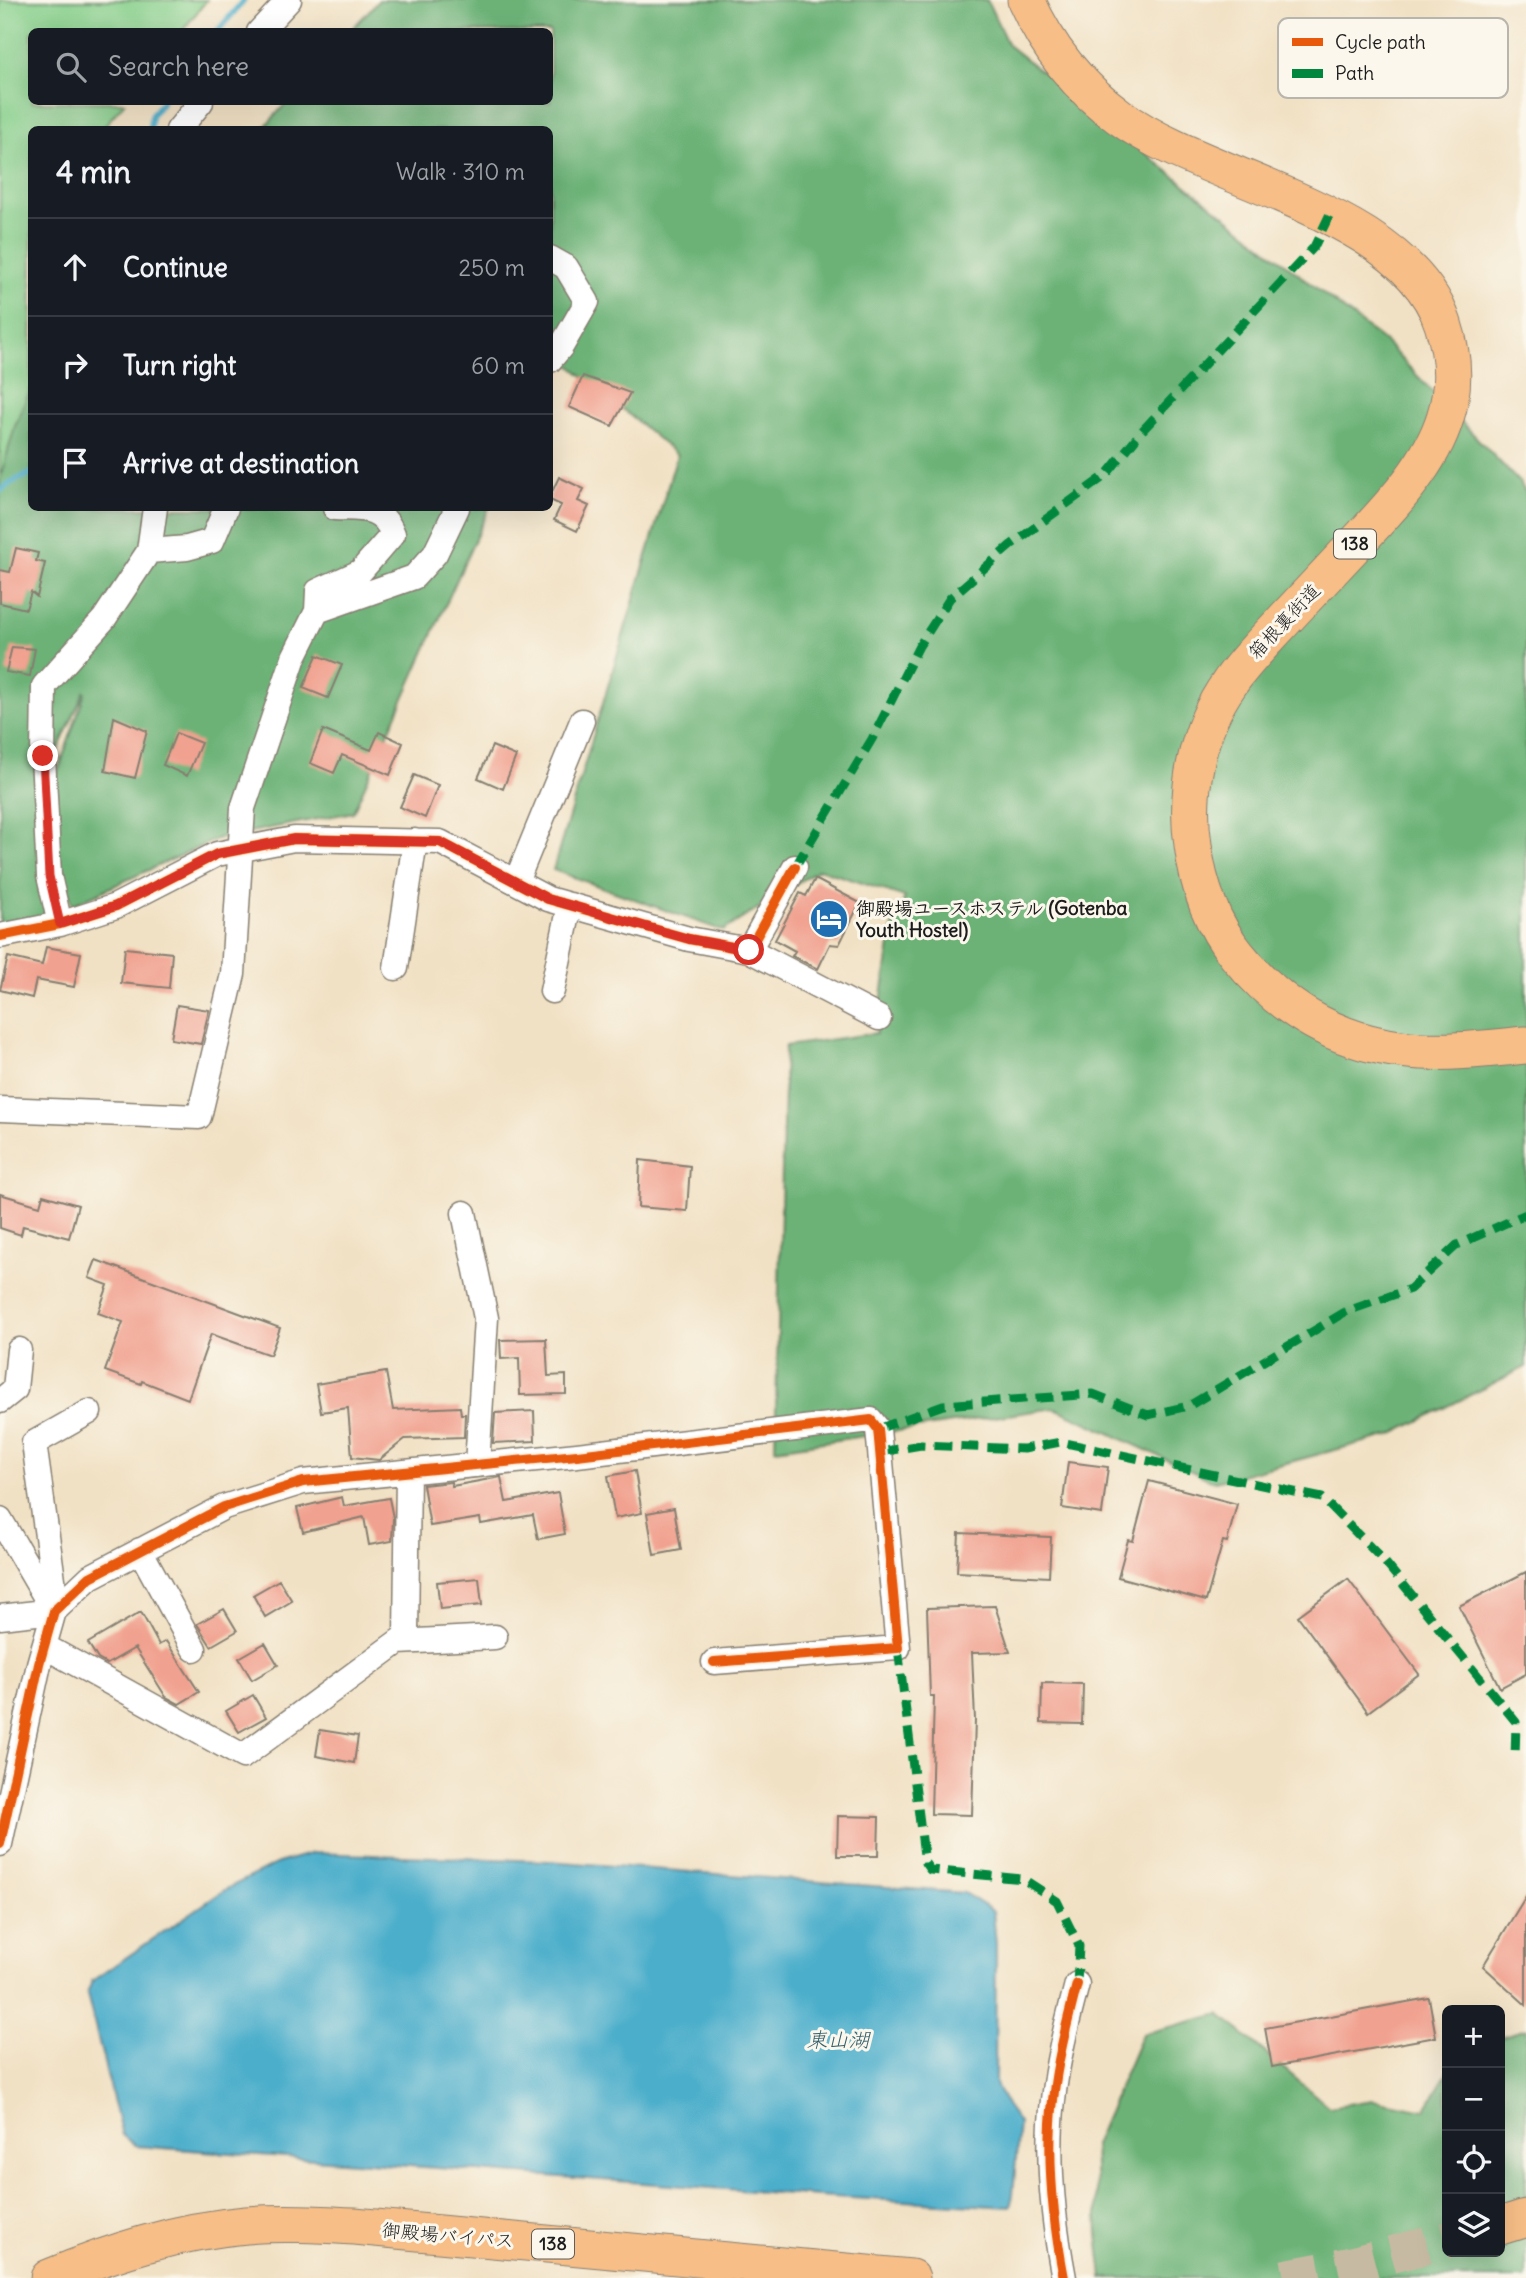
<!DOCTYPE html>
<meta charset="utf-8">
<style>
:root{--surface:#171b24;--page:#20242c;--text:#f1f3f6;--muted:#9ea1a6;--line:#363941}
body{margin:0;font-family:Delius,"Klee One",sans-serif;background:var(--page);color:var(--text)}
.controls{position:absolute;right:21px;bottom:21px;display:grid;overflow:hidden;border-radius:10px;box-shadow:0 7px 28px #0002}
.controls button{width:63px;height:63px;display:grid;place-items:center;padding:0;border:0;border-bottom:2px solid var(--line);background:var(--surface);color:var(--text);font:35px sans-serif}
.stop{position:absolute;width:21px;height:21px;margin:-16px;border:5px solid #d93025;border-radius:50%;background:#fff}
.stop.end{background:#d93025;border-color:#fff;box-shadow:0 2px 7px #0008}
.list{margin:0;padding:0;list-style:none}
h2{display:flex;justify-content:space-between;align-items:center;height:91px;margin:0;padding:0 28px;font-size:30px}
h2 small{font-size:23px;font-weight:400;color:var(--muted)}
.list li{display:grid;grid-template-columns:46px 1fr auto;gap:21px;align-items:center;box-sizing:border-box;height:98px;padding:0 28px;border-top:2px solid var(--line)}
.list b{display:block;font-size:26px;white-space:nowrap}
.list em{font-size:23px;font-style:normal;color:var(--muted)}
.icon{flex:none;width:38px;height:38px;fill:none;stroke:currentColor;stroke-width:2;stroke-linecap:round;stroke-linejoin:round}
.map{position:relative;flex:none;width:1526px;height:2278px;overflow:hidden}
.search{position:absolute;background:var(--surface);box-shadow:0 7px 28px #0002;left:28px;top:28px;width:525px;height:77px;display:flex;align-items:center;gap:18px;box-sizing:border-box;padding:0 24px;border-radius:10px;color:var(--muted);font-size:26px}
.panel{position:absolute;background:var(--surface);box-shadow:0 7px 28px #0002;left:28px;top:126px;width:525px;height:385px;border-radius:10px}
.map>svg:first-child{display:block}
.green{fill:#86cf8b;stroke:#517654;stroke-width:2}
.forest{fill:#6cb277;stroke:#44674a;stroke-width:2;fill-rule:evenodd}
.water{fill:#4caecb;stroke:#346574;stroke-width:2}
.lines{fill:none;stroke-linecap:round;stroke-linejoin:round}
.stream{stroke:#4caecb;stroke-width:6}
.building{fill:#f1a18f}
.highway-tunnel{stroke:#c6baa2;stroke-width:37;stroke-dasharray:37 18;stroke-linecap:butt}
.minor-casing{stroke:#867e70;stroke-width:27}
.highway-casing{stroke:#867e70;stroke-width:39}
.minor{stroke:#fff;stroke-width:24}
.highway{stroke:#f7be87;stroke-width:37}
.quiet{stroke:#00873e;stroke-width:9;stroke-dasharray:18 9;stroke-linecap:butt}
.cycleway-casing{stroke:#fbf7ec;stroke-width:15}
.cycleway{stroke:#e8590c;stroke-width:10}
.route{stroke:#d93025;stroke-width:9}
.labels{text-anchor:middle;stroke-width:6;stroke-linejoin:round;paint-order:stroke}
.shield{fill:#fbf7ec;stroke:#5f5e5a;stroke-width:2}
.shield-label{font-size:18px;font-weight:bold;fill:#1c1c1c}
.street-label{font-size:19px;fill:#1c1c1c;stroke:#fbf7ec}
.poi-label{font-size:19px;font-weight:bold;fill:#1c1c1c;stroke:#fbf7ec;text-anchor:start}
.water-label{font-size:21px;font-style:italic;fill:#325e6b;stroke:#fbf7ec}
.key{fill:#fbf7ec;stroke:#b8b5ae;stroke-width:2}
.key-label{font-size:19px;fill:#1c1c1c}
</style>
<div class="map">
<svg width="1526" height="2278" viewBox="0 0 1526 2278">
<rect width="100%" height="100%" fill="#fbf7ec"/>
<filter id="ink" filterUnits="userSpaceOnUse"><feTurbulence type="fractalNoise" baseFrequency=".0143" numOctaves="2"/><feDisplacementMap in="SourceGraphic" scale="14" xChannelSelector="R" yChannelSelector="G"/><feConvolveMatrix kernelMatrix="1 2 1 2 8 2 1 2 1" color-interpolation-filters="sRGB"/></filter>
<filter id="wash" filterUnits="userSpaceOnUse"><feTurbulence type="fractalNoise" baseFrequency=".00686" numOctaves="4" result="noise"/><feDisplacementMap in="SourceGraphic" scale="28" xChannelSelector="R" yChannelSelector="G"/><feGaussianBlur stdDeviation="1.57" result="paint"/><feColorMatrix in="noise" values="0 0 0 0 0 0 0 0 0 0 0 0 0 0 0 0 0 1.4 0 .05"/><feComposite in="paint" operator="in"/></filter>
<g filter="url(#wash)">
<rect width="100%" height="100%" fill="#f1e1c4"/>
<path class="green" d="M 0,0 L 207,0 L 182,31 L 32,32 L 32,102 L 125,102 L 102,129 L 32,130 L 31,469 L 0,534 Z"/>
<path class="forest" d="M 379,0 L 987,0 L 1008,45 L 1386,343 L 1520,483 L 1526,493 L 1526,1367 L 1391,1435 L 1215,1482 L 1055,1408 L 775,1449 L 785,1046 L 876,1033 L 893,926 L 905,897 L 819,869 L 723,931 L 553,870 L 677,455 L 558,355 L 550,373 L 550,130 L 262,130 L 287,102 L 550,102 L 550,32 L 350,31 Z
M 31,388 L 32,508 L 489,508 L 353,812 L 219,838 L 72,905 L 49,818 L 57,911 L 0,940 L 0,479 L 15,426 ZM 84,692 L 85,693 L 47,802 L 44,781 Z
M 1220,2014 L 1329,2107 L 1373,2100 L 1425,2110 L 1447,2073 L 1447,2252 L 1500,2252 L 1500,2037 L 1526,2029 L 1526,2278 L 1103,2278 L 1098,2235 L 1094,2145 L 1142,2034 Z"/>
<path class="water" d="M 313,1853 L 549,1861 L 964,1893 L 993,1911 L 996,1944 L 995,2082 L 1006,2105 L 1019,2123 L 1013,2195 L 1010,2207 L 833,2197 L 135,2146 L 122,2135 L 87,1994 L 92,1981 L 226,1889 L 278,1863 Z"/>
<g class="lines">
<path class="stream" d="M 217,32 L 244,0
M 150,130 L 151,116 L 162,102
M 0,491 L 10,483 L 32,473"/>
</g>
<g id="blocks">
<path class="building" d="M 583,376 L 630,393 L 612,426 L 569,407 Z
M 559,477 L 584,489 L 578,501 L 589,506 L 577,531 L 554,520 L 561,505 L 550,500 L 550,496 Z
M 16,548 L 38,553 L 36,561 L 45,563 L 37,597 L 31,592 L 26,609 L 0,603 L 0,570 L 10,572 Z
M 12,647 L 35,649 L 30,676 L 6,672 Z
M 317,655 L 342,665 L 328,698 L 303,688 Z
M 114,717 L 147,731 L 135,778 L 105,771 Z
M 323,730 L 371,750 L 379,732 L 403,743 L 390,775 L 342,755 L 334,773 L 310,763 Z
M 176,733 L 201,743 L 187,776 L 163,765 Z
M 492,746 L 516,756 L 503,789 L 478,778 Z
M 414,775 L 438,785 L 425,818 L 400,807 Z
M 815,879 L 860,903 L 839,945 L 830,944 L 818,969 L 792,956 L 795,951 L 775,940 L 800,893 L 806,896 Z
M 46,947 L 81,953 L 74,987 L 36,980 L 32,998 L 0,990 L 8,957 L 42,965 Z
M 125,948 L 172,953 L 169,988 L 121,983 Z
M 177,1005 L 209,1010 L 201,1044 L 171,1039 Z
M 640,1160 L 690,1166 L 687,1211 L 638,1207 Z
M 0,1194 L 40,1206 L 43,1195 L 78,1205 L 69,1238 L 23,1226 L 21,1235 L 0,1228 Z
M 96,1260 L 280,1328 L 270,1355 L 211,1334 L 188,1399 L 142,1381 L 141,1384 L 105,1371 L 123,1322 L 98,1313 L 108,1285 L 89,1278 Z
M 546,1339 L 548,1376 L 566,1375 L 566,1394 L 520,1395 L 519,1358 L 501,1359 L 500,1340 Z
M 386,1372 L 393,1410 L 460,1407 L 461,1414 L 465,1414 L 464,1437 L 405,1439 L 379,1460 L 352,1457 L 348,1408 L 321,1412 L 316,1384 Z
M 534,1411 L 535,1441 L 493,1443 L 495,1413 Z
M 1068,1462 L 1108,1467 L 1102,1514 L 1062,1508 Z
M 635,1471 L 642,1513 L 615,1518 L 608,1476 Z
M 501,1477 L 506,1502 L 558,1493 L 565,1534 L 538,1539 L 533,1515 L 481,1524 L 480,1518 L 430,1526 L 423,1485 L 451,1482 L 452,1486 Z
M 1149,1481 L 1237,1504 L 1227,1542 L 1223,1541 L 1206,1601 L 1118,1577 L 1128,1540 L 1133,1541 Z
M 342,1497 L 344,1506 L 389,1498 L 393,1518 L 392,1541 L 369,1545 L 364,1517 L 303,1532 L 297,1508 Z
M 674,1508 L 681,1550 L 654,1555 L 647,1513 Z
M 959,1533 L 1051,1537 L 1049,1577 L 957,1572 Z
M 1526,1572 L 1526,1674 L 1500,1688 L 1459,1606 Z
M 479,1578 L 482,1605 L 440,1609 L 437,1582 Z
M 1348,1579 L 1419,1674 L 1368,1712 L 1298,1616 Z
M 279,1580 L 292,1601 L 265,1617 L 253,1595 Z
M 995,1606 L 1010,1652 L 972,1653 L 975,1720 L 972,1815 L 931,1814 L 934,1696 L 930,1696 L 927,1608 Z
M 224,1609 L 237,1631 L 211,1646 L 197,1624 Z
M 141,1612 L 159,1645 L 166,1641 L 199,1692 L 179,1704 L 166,1697 L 135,1648 L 107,1664 L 98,1659 L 88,1643 Z
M 265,1643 L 278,1665 L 252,1680 L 239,1658 Z
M 1042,1683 L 1083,1684 L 1082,1724 L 1041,1723 Z
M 253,1695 L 266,1717 L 239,1732 L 226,1711 Z
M 320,1730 L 358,1736 L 354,1763 L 316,1756 Z
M 838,1816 L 879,1817 L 878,1856 L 837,1856 Z
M 1526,1896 L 1526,2005 L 1483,1966 Z
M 1429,1998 L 1436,2037 L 1272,2067 L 1265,2028 Z"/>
</g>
</g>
<g filter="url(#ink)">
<use href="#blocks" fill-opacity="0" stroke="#867e70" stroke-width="2"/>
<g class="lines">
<path class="highway-tunnel" d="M 1284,2278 L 1352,2265 L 1447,2240"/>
<g class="minor-casing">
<path id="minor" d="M 259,32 L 289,0
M 178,130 L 201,102
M 550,258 L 566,267 L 587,302 L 561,347 L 550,360
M 149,551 L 187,548 L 212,541 L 226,508
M 317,611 L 318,591 L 360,572 L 393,534 C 382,505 361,509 335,508
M 516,882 L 582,721
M 60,924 L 49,876 L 43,756 L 44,686 L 104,619 L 149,551 L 155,508
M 0,936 L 60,924 L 116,906 L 217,854 L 294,839 L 440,842 L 548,899 L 689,939 L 749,950 L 795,867
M 749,950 L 879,1018
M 396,968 L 415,841
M 552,991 L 570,905
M 0,1109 L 199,1117 L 233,974 L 243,808 L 294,657 L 317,611 L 414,577 L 435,554 L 457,508
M 464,1213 L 486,1318 L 477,1465
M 0,1401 L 15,1389 L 19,1350
M 0,1519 L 53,1610
M 140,1550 L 194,1649
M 57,1608 L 34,1443 L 89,1412
M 0,1617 L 54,1611
M 398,1642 L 495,1637
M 44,1646 L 243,1756 L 406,1636 L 408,1472
M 0,1844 L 39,1664 L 54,1611 L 90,1577 L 224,1507 L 303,1482 L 577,1455 L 871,1420 L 878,1429 L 898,1648 L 714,1662
M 1064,2278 C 1053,2220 1046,2159 1053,2100 C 1057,2061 1067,2023 1077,1984"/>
</g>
<g class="highway-casing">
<path id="highway" d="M 1026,0 C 1047,47 1078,87 1120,117 C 1208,182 1406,210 1443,324 C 1453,354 1455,387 1445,418 C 1431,463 1395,502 1363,536 C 1338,563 1312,590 1286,618 C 1267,639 1245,660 1229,684 C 1197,729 1185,791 1193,845 C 1198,885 1211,923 1237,955 C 1285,1014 1345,1047 1422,1051 C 1456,1053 1492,1048 1526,1045
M 1500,2226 L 1526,2218
M 49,2278 C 112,2252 177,2231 246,2225 C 282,2222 318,2224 354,2226 L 911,2278"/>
</g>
<use href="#minor" class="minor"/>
<use href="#highway" class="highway"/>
<path class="quiet" d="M 795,867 L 872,739 L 919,646 L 950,598 L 1011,545 L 1106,475 L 1141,432 L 1314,247 L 1329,216
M 878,1429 L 943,1405 L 1093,1394 L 1148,1415 L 1189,1406 L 1345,1312 L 1410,1289 L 1457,1245 L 1526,1214
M 880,1452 L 921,1445 L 1024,1449 L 1061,1442 L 1322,1498 L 1384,1561 L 1516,1722 L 1515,1759
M 898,1648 L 925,1863 L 930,1870 L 1023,1879 L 1057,1901 L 1079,1946 L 1077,1984"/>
<g class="cycleway-casing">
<path id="cycleway" d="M 0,936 L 60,924 L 116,906 L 217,854 L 294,839 L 440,842 L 548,899 L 689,939 L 749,950 L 795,867
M 0,1844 L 39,1664 L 54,1611 L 90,1577 L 224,1507 L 303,1482 L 577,1455 L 871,1420 L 878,1429 L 898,1648 L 714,1662
M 1064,2278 C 1053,2220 1046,2159 1053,2100 C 1057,2061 1067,2023 1077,1984"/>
</g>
<use href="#cycleway" class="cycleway"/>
</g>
</g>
<g class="lines" filter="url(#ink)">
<path class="route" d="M 43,756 L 49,876 L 60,924 L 116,906 L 217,854 L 294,839 L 440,842 L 548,899 L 689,939 L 749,950"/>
</g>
<defs>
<g id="hotel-disc" transform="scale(2.0125)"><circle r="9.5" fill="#1f6fb2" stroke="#fbf7ec"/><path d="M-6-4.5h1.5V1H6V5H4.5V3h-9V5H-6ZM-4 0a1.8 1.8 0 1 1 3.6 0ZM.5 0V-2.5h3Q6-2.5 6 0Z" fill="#fff"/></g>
</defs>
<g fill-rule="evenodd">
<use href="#hotel-disc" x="829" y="919"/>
</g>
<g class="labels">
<g class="shield">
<rect x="1334" y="529.5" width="42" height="29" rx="5"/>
<rect x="532" y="2229.5" width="42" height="29" rx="5"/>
</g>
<g class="shield-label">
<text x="1355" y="550">138</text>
<text x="553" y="2250">138</text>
</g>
<g class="street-label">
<text transform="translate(1284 621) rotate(-47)" y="7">箱根裏街道</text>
<text transform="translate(448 2235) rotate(5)" y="7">御殿場バイパス</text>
</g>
<g class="poi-label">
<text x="856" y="915">御殿場ユースホステル (Gotenba<tspan x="856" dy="22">Youth Hostel)</tspan></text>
</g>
<g class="water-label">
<text x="838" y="2047">東山湖</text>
</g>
</g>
<rect x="1278" y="18" width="230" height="80" rx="10" class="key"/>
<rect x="1292" y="38" width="31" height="8" fill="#e8590c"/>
<rect x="1292" y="69" width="31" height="9" fill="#00873e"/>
<g class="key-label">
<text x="1335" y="49">Cycle path</text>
<text x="1335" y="80">Path</text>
</g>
</svg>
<div class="controls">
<button>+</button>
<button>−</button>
<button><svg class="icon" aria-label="locate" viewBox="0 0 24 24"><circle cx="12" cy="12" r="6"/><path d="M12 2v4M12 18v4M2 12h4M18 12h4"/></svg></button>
<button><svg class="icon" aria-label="layers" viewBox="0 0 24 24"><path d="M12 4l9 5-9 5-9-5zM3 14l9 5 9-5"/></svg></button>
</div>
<div class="stop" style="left:749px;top:950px"></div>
<div class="stop end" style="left:43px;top:756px"></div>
<div class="search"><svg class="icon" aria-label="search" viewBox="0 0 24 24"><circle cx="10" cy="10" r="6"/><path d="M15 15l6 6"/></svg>Search here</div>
<section class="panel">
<h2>4 min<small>Walk · 310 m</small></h2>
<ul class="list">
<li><svg class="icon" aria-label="ahead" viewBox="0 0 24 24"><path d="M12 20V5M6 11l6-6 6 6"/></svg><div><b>Continue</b></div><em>250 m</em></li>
<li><svg class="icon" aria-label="right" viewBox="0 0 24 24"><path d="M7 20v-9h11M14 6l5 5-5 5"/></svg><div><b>Turn right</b></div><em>60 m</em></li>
<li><svg class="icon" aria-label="arrive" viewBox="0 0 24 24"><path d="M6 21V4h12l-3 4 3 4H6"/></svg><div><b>Arrive at destination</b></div></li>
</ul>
</section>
</div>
